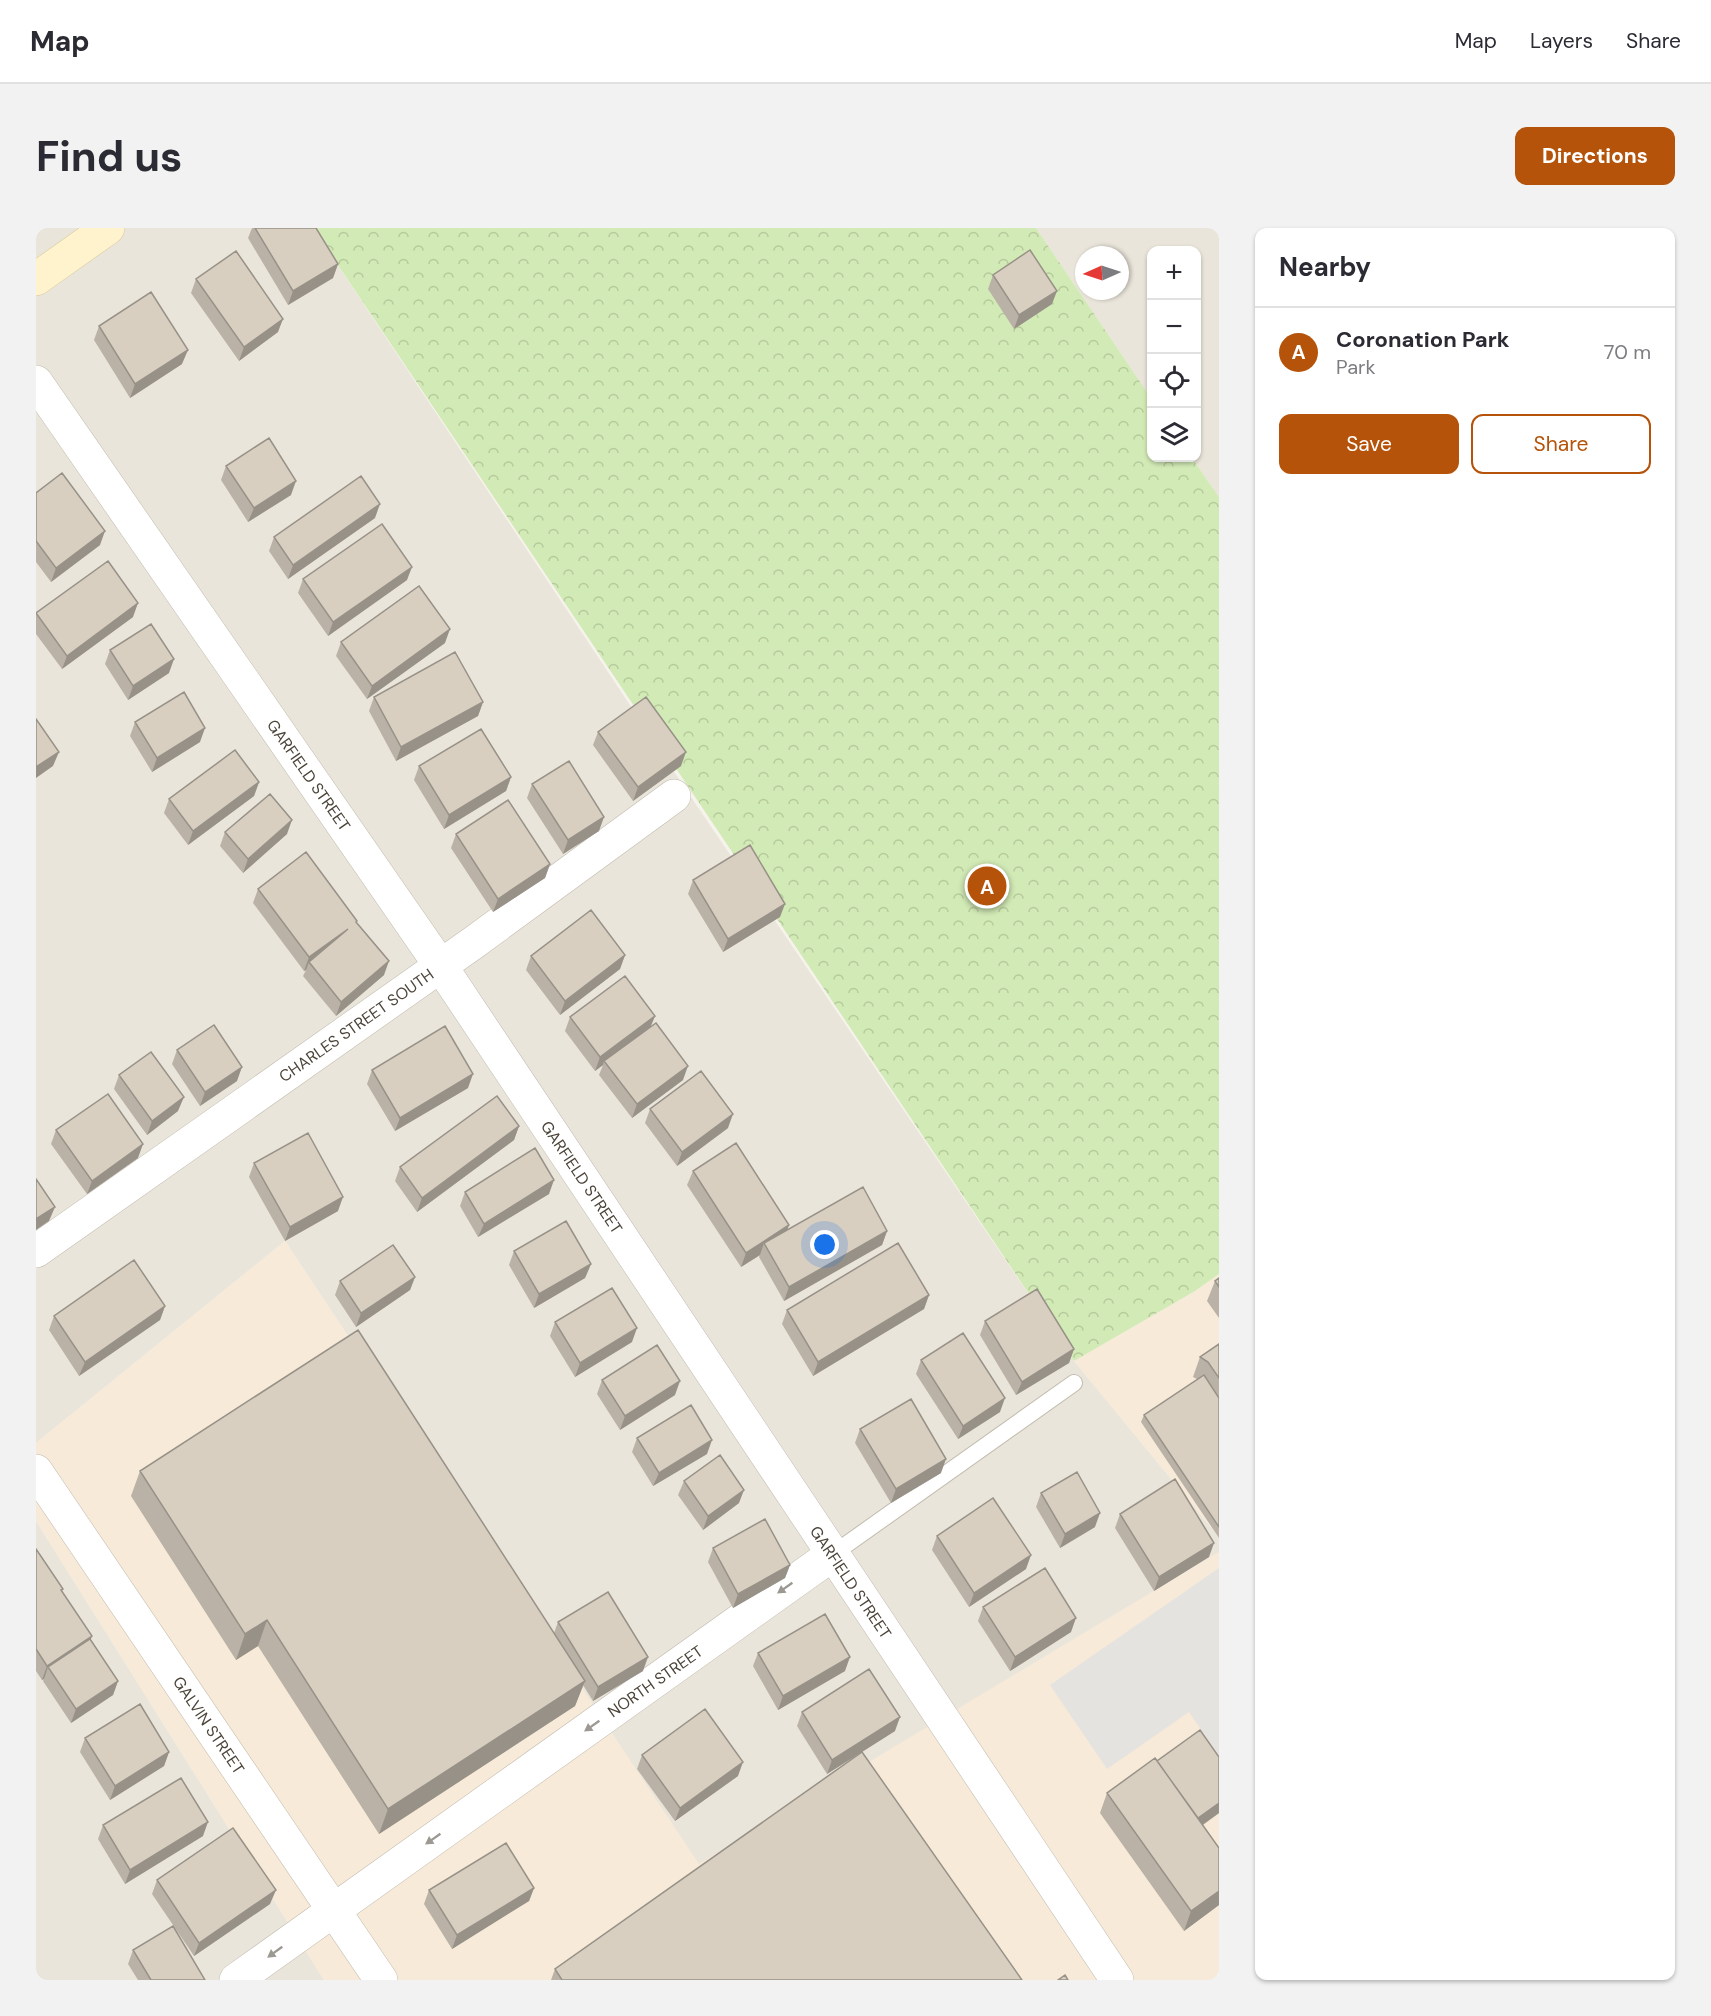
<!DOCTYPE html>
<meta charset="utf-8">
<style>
:root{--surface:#fff;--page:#f2f2f3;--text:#2b2b33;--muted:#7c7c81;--line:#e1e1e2;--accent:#b45309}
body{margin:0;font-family:"DM Sans",sans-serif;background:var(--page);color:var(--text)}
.controls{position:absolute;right:18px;top:18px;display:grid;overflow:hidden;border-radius:12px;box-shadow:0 2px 4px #0004}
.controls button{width:54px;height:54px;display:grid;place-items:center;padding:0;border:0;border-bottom:2px solid var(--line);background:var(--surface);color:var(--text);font:30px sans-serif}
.compass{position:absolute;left:1039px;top:18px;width:54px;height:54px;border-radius:50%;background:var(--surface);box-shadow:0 2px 4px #0004;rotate:267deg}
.you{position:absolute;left:789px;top:1017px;width:21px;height:21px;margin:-15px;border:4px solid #fff;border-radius:50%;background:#1a73e8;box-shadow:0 0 0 9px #1a73e833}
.badge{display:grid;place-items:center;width:39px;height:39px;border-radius:50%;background:var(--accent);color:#fff;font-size:20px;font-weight:700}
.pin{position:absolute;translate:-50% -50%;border:3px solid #fff;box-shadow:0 2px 6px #0006}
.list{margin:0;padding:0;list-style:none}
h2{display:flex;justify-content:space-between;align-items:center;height:78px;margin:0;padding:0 24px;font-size:26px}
h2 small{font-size:20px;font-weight:400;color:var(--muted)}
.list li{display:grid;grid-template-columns:39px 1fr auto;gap:18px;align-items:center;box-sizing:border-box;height:90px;padding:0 24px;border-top:2px solid var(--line)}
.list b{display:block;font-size:22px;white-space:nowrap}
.list p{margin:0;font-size:20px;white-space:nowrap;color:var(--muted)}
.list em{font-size:20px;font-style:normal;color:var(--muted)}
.actions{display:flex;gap:12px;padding:18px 24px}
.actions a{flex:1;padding:14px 0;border:2px solid var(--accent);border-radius:12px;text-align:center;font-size:21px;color:var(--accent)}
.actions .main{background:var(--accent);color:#fff}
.icon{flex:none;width:33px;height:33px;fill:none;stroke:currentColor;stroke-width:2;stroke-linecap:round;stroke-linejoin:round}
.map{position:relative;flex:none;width:1183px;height:1752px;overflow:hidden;border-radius:12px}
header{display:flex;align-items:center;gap:36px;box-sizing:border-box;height:84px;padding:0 30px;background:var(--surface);border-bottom:2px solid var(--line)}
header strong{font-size:28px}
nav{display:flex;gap:33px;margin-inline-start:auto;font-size:21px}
.intro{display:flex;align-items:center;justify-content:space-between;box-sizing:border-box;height:144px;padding:0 36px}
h1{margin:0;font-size:42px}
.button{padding:15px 27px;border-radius:12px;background:var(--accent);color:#fff;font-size:21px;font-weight:700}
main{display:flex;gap:36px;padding:0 36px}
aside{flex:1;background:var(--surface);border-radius:12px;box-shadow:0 2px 4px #0004}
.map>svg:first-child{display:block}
.residential{fill:#eae5da;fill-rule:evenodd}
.commercial{fill:#f7ead8}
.forest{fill:url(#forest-crowns)}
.parking{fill:#e5e3e0}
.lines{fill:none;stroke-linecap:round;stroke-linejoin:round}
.lane-casing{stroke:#c2bbae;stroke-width:18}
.street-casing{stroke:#c2bbae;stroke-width:34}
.secondary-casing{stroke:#d6c79b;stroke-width:34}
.lane{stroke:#fff;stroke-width:16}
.street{stroke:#fff;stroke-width:33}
.secondary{stroke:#fff3cd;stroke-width:33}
.wall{fill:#bab2a6}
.shaded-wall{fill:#979187}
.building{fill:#d8cfc1;stroke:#979187;stroke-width:1.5}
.oneway{fill:#9c9892}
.labels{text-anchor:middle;stroke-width:5;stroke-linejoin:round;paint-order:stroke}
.street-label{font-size:16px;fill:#4b4439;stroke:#fff}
</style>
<header>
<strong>Map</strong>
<nav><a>Map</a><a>Layers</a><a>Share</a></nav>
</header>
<div class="intro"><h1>Find us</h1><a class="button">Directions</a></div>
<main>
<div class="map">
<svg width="1183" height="1752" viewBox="0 0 1183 1752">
<defs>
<pattern id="forest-crowns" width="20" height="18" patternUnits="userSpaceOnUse" patternTransform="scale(1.5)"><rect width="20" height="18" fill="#d2eab5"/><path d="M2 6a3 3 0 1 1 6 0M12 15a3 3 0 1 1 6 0" fill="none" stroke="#b6ca9c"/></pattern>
</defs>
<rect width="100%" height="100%" fill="#f6f3ec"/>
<path class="residential" d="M 0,0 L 277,0 L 659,575 L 1038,1133 L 1183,1309 L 1183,1324 L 663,1637 L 249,1013 L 0,1215 Z
M 1000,0 L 1183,0 L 1183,269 L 1156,230 L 1160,230 L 1160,22 L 1116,22 L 1115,170 ZM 1048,27 L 1084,27 L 1084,63 L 1048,63 Z
M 0,1293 L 288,1752 L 0,1752 Z"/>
<path class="commercial" d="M 249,1013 L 663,1636 L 1183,1324 L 1183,1752 L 288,1752 L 0,1293 L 0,1215 Z
M 1183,1046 L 1183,1309 L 1038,1133 L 1159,1063 Z"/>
<path class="forest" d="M 277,0 L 1000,0 L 1115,170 L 1116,230 L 1156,230 L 1183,269 L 1183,1046 L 1159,1063 L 1038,1133 Z"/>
<path class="parking" d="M 1183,1340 L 1183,1528 L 1153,1484 L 1071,1541 L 1014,1457 Z"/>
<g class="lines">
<g class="lane-casing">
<path id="lane" d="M 797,1326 L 1038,1155"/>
</g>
<g class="street-casing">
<path id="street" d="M 0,154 L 404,737 L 1081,1752
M 0,1023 L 437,715 L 638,568
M 0,1243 L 345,1752
M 200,1752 L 797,1326"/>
</g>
<g class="secondary-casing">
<path id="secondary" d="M 0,51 L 72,0"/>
</g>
<use href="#lane" class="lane"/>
<use href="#street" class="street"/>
<use href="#secondary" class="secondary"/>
</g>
<path class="wall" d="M 216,0 L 280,0 L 302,36 L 297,50 L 252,77 L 212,10 Z
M 957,47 L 1016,76 L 978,101 L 952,61 Z
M 160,51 L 242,104 L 203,133 L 155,65 Z
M 63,98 L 146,136 L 94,170 L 58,112 Z
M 190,238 L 255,267 L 212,294 L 185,252 Z
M 0,265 L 64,317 L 15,354 L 0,334 Z
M 339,290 L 252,351 L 233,323 L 238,309 Z
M 267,351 L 371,352 L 292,408 L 262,365 Z
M 0,385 L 97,389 L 26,441 L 0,406 Z
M 305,414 L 409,415 L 331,471 L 300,428 Z
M 74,422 L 133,445 L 92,472 L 69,436 Z
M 338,469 L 447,474 L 442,488 L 360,533 L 333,483 Z
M 99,494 L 164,514 L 116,544 L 94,508 Z
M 562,504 L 645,538 L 597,573 L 557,517 Z
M 383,538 L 475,549 L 470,563 L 408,601 L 378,552 Z
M 223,554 L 218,568 L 152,617 L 128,585 L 133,571 Z
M 496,556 L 563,603 L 527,626 L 491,570 Z
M 189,604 L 251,606 L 207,645 L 184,618 Z
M 420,606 L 514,636 L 509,650 L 457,684 L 415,620 Z
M 657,652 L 744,689 L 687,724 L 652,666 Z
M 222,661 L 321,693 L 321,695 L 348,747 L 300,788 L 267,748 L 270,742 L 268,743 L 217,675 Z
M 589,727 L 584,741 L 524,787 L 490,742 L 495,728 Z
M 619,788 L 615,798 L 647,852 L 596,890 L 563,847 L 567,837 L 559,843 L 529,803 L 534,789 Z
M 141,822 L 201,853 L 164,878 L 136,836 Z
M 336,842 L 432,860 L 359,903 L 331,856 Z
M 83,847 L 142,883 L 111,907 L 78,861 Z
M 614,881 L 692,900 L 641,938 L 609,895 Z
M 483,898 L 478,912 L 381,984 L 359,953 L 364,939 Z
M 20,902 L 102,930 L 51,966 L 15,916 Z
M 218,935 L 302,983 L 249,1013 L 213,949 Z
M 657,943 L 753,997 L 751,1002 L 851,1003 L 846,1017 L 748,1073 L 723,1029 L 724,1027 L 705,1039 L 651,957 Z
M 429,964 L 513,966 L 442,1009 L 424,978 Z
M 478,1023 L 555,1036 L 549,1050 L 498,1080 L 473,1037 Z
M 379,1049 L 374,1062 L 320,1099 L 299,1067 L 304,1053 Z
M 1183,1050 L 1183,1090 L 1171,1073 L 1179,1053 Z
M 893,1067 L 888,1081 L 777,1148 L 746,1096 L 751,1082 Z
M 129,1078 L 124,1092 L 43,1148 L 13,1102 L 18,1088 Z
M 949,1093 L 1038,1121 L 1033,1135 L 980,1167 L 944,1107 Z
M 519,1094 L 596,1114 L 539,1149 L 514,1108 Z
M 1183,1116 L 1183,1310 L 1105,1194 L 1108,1187 L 1161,1151 L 1157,1149 L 1164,1129 Z
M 885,1132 L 964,1184 L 922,1211 L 880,1146 Z
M 566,1152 L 639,1167 L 584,1202 L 561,1166 Z
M 824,1201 L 905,1245 L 855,1275 L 819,1215 Z
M 601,1210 L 671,1226 L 617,1258 L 596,1224 Z
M 104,1243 L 518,1405 L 522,1394 L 607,1443 L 557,1473 L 547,1457 L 539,1478 L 343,1606 L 222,1418 L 200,1432 L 95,1268 Z
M 648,1253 L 703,1275 L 667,1302 L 642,1267 Z
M 1005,1265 L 1059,1299 L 1024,1320 L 1000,1279 Z
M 1084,1286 L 1173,1329 L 1118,1363 L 1079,1300 Z
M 901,1308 L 990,1341 L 933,1379 L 896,1322 Z
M 677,1320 L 754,1337 L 749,1350 L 697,1380 L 672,1334 Z
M 0,1321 L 27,1361 L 26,1364 L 54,1412 L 82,1453 L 77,1467 L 35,1495 L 7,1453 L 8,1451 L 6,1452 L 0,1443 Z
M 947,1379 L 1035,1404 L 974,1443 L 942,1393 Z
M 722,1425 L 809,1443 L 742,1482 L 717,1438 Z
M 766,1484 L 859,1503 L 826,1524 L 986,1752 L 515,1752 L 519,1741 L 824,1525 L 791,1546 L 761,1498 Z
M 49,1510 L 133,1524 L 128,1538 L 74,1572 L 44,1524 Z
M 606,1527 L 702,1548 L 639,1593 L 601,1541 Z
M 1121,1533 L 1183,1585 L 1167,1597 L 1183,1620 L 1183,1677 L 1148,1703 L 1064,1585 L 1071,1565 Z
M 67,1597 L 167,1608 L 89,1656 L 62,1611 Z
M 121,1652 L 234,1676 L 158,1728 L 116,1666 Z
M 498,1660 L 493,1673 L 416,1721 L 388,1676 L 393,1662 Z
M 97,1722 L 168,1752 L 102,1752 L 92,1736 Z"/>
<path class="shaded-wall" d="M 302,36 L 297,50 L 252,77 L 257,63 Z
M 1021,63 L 1016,76 L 978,101 L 983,87 Z
M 247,91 L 242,104 L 203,133 L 208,119 Z
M 152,122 L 146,136 L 94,170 L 99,156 Z
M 260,253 L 255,267 L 212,294 L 218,280 Z
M 344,276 L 339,290 L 252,351 L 257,337 Z
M 69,303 L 64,317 L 15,354 L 20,340 Z
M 376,339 L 371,352 L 292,408 L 297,394 Z
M 102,375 L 97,389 L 26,441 L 31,428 Z
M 414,401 L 409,415 L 331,471 L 336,458 Z
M 138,431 L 133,445 L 92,472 L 97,458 Z
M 447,474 L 442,488 L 360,533 L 365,519 Z
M 169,500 L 164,514 L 116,544 L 121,530 Z
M 23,524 L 17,538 L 0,550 L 0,539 Z
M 650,524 L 645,538 L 597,573 L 602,559 Z
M 475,549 L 470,563 L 408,601 L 413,587 Z
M 223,554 L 218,568 L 152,617 L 157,603 Z
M 568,589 L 563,603 L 527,626 L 532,612 Z
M 256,592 L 251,606 L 207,645 L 212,631 Z
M 514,636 L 509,650 L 457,684 L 462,671 Z
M 749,676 L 744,689 L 687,724 L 692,711 Z
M 312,701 L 273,734 L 270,742 L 268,743 L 273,729 Z
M 589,727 L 584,741 L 524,787 L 529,773 Z
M 353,733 L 348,747 L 300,788 L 305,774 Z
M 619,788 L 613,802 L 568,833 L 567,837 L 559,843 L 564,829 Z
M 652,838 L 647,852 L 596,890 L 601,876 Z
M 206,839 L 201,853 L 164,878 L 169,864 Z
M 437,846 L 432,860 L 359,903 L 364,890 Z
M 148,869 L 142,883 L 111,907 L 116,893 Z
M 697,886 L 692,900 L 641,938 L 646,924 Z
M 483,898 L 478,912 L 381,984 L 386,970 Z
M 107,916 L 102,930 L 51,966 L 56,953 Z
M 518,952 L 513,966 L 442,1009 L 448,996 Z
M 307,969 L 302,983 L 249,1013 L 254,999 Z
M 19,979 L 13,993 L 0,1002 L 0,991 Z
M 753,997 L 748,1011 L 728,1015 L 724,1027 L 705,1039 L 710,1025 Z
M 851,1003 L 846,1017 L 748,1073 L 753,1059 Z
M 555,1036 L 549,1050 L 498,1080 L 503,1066 Z
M 379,1049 L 374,1062 L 320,1099 L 325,1085 Z
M 893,1067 L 888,1081 L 777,1148 L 782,1134 Z
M 129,1078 L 124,1092 L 43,1148 L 49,1134 Z
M 601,1100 L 596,1114 L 539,1149 L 544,1135 Z
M 1038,1121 L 1033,1135 L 980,1167 L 986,1154 Z
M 644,1153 L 639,1167 L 584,1202 L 589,1188 Z
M 969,1170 L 964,1184 L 922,1211 L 927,1198 Z
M 676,1212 L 671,1226 L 617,1258 L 623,1245 Z
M 910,1231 L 905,1245 L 855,1275 L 860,1261 Z
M 708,1262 L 703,1275 L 667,1302 L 672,1288 Z
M 1064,1285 L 1059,1299 L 1024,1320 L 1029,1306 Z
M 1178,1315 L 1173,1329 L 1118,1363 L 1123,1349 Z
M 995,1327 L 990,1341 L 933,1379 L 938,1365 Z
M 754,1337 L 749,1350 L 697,1380 L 702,1366 Z
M 1040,1390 L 1035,1404 L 974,1443 L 979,1429 Z
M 231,1392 L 222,1418 L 200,1432 L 209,1406 Z
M 56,1408 L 51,1422 L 12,1439 L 8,1451 L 6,1452 L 11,1438 Z
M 612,1429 L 607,1443 L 557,1473 L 562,1459 Z
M 814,1429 L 809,1443 L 742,1482 L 747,1468 Z
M 82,1453 L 77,1467 L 35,1495 L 40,1481 Z
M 549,1453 L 539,1478 L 343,1606 L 352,1581 Z
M 864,1489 L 859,1503 L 791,1546 L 796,1532 Z
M 133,1524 L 128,1538 L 74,1572 L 79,1558 Z
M 707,1534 L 702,1548 L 639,1593 L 644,1580 Z
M 1183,1575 L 1183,1585 L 1152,1607 L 1157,1593 Z
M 172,1594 L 167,1608 L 89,1656 L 94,1642 Z
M 498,1660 L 493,1673 L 416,1721 L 421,1707 Z
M 240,1662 L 234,1676 L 158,1728 L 163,1715 Z
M 1183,1663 L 1183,1677 L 1148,1703 L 1155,1683 Z"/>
<path class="building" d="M 219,0 L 280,0 L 302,36 L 257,63 Z
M 994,22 L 1021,63 L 983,87 L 957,47 Z
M 200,23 L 247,91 L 208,119 L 160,51 Z
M 115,64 L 152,122 L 99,156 L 63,98 Z
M 233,210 L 260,253 L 218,280 L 190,238 Z
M 26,245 L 69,303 L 20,340 L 0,313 L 0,265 Z
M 325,248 L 344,276 L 257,337 L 238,309 Z
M 346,296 L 376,339 L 297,394 L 267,351 Z
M 72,333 L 102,375 L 31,428 L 0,385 Z
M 383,358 L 414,401 L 336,458 L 305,414 Z
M 115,396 L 138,431 L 97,458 L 74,422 Z
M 419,424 L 447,474 L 365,519 L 338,469 Z
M 148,464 L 169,500 L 121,530 L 99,494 Z
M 610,469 L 650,524 L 602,559 L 562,504 Z
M 0,491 L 23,524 L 0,539 Z
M 445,501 L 475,549 L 413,587 L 383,538 Z
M 199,522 L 223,554 L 157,603 L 133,571 Z
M 533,533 L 568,589 L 532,612 L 496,556 Z
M 234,566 L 256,592 L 212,631 L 189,604 Z
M 472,572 L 514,636 L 462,671 L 420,606 Z
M 714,617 L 749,676 L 692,711 L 657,652 Z
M 270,624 L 321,693 L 320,694 L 353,733 L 305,774 L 273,734 L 312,701 L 273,729 L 222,661 Z
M 555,682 L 589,727 L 529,773 L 495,728 Z
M 589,748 L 619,788 L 564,829 L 534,789 Z
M 620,795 L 652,838 L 601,876 L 568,833 Z
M 178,797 L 206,839 L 169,864 L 141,822 Z
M 409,798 L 437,846 L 364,890 L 336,842 Z
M 115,824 L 148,869 L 116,893 L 83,847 Z
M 665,843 L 697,886 L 646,924 L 614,881 Z
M 72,866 L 107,916 L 56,953 L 20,902 Z
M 461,868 L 483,898 L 386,970 L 364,939 Z
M 272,905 L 307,969 L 254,999 L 218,935 Z
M 700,915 L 753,997 L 710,1025 L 657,943 Z
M 499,920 L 518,952 L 448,996 L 429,964 Z
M 0,951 L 19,979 L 0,991 Z
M 827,959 L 851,1003 L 753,1059 L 728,1015 Z
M 530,993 L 555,1036 L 503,1066 L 478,1023 Z
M 862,1015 L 893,1067 L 782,1134 L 751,1082 Z
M 357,1017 L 379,1049 L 325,1085 L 304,1053 Z
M 98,1032 L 129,1078 L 49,1134 L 18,1088 Z
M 1183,1050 L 1183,1059 L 1179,1053 Z
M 576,1060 L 601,1100 L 544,1135 L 519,1094 Z
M 1001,1061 L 1038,1121 L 986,1154 L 949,1093 Z
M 322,1102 L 549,1453 L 352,1581 L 231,1392 L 209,1406 L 104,1243 Z
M 927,1105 L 969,1170 L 927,1198 L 885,1132 Z
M 1183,1116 L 1183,1150 L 1172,1134 L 1164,1129 Z
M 621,1117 L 644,1153 L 589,1188 L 566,1152 Z
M 1168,1147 L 1183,1170 L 1183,1299 L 1108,1187 Z
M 875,1171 L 910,1231 L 860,1261 L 824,1201 Z
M 655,1177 L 676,1212 L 623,1245 L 601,1210 Z
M 684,1227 L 708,1262 L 672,1288 L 648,1253 Z
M 1041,1244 L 1064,1285 L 1029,1306 L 1005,1265 Z
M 1139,1251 L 1178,1315 L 1123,1349 L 1084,1286 Z
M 957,1270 L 995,1327 L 938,1365 L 901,1308 Z
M 729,1291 L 754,1337 L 702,1366 L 677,1320 Z
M 0,1321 L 27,1361 L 25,1362 L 56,1408 L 11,1438 L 0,1421 Z
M 1009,1340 L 1040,1390 L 979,1429 L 947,1379 Z
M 572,1364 L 612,1429 L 562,1459 L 522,1394 Z
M 789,1386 L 814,1429 L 747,1468 L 722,1425 Z
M 54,1411 L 82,1453 L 40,1481 L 12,1439 Z
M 833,1441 L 864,1489 L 796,1532 L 766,1484 Z
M 104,1476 L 133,1524 L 79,1558 L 49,1510 Z
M 669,1481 L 707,1534 L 644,1580 L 606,1527 Z
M 1164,1502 L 1183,1529 L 1183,1575 L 1162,1590 L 1121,1533 Z
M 826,1524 L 986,1752 L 526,1752 L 519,1741 Z
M 1119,1530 L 1183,1620 L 1183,1663 L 1155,1683 L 1071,1565 Z
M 145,1550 L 172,1594 L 94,1642 L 67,1597 Z
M 197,1600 L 240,1662 L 163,1715 L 121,1652 Z
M 470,1615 L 498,1660 L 421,1707 L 393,1662 Z
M 137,1698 L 169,1752 L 115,1752 L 97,1722 Z
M 1029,1747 L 1032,1752 L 1022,1752 Z"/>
<defs><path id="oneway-solid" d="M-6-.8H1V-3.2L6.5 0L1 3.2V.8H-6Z" transform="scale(1.5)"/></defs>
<g class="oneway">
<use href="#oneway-solid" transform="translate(749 1360) rotate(145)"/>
<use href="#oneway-solid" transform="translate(556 1498) rotate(145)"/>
<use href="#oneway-solid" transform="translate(397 1611) rotate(145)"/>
<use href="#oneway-solid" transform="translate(239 1724) rotate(144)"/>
</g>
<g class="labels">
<g class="street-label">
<text transform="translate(273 547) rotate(55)" y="6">GARFIELD STREET</text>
<text transform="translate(320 797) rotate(-35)" y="6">CHARLES STREET SOUTH</text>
<text transform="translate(546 949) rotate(56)" y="6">GARFIELD STREET</text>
<text transform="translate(815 1354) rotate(56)" y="6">GARFIELD STREET</text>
<text transform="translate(619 1453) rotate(-35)" y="6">NORTH STREET</text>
<text transform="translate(173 1497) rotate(56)" y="6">GALVIN STREET</text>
</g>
</g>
</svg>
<div class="controls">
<button>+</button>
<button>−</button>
<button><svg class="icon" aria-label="locate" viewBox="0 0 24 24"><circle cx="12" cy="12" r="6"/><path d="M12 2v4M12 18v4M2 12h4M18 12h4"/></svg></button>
<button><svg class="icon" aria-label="layers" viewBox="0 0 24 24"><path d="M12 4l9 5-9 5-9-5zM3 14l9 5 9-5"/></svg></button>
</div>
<svg class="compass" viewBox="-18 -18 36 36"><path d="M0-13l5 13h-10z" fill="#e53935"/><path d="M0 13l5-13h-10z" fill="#7c7c81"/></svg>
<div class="you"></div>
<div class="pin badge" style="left:951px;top:658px">A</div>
</div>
<aside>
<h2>Nearby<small></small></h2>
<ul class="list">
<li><span class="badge">A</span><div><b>Coronation Park</b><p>Park</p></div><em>70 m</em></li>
</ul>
<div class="actions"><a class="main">Save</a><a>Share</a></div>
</aside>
</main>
